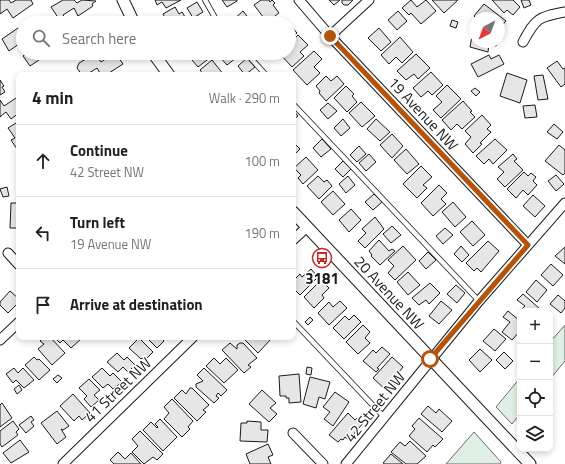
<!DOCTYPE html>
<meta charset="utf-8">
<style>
:root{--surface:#fff;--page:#f2f2f2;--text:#202124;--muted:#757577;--line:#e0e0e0}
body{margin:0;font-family:"Titillium Web",sans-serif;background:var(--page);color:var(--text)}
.controls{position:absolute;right:12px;bottom:12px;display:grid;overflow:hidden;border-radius:8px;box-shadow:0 2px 6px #0003}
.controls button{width:36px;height:36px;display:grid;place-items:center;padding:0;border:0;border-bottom:1px solid var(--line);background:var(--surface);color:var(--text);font:20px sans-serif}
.compass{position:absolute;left:469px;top:12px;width:36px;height:36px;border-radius:50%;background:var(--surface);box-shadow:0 2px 6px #0003;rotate:221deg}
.stop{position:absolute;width:12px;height:12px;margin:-9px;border:3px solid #b45309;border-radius:50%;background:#fff}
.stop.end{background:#b45309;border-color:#fff;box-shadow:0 1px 4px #0008}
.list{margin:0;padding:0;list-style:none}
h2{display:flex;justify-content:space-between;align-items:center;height:52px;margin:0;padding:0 16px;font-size:17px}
h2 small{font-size:13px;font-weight:400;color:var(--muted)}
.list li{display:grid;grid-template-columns:26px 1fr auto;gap:12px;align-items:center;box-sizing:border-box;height:72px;padding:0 16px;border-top:1px solid var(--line)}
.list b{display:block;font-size:15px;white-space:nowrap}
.list p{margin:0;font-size:13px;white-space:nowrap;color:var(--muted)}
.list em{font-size:13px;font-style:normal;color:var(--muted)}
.icon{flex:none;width:22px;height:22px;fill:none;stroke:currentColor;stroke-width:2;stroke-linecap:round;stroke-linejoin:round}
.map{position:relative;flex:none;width:565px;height:464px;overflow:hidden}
.search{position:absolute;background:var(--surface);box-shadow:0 2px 6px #0003;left:16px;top:16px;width:280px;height:44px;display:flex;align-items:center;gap:10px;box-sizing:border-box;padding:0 14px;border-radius:22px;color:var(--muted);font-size:15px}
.panel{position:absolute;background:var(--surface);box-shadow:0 2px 6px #0003;left:16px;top:72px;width:280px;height:268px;border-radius:8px}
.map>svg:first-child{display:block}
.green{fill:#e0efe3;stroke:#6a6a6a}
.building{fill:#e6e6e6;stroke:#1a1a1a}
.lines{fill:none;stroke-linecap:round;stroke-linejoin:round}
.service-casing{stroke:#1a1a1a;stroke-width:6}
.minor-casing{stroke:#1a1a1a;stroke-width:11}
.tertiary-casing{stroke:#1a1a1a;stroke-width:13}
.service{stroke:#fff;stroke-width:4.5}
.minor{stroke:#fff;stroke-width:9}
.tertiary{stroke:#fff;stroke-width:11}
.route{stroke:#b45309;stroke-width:5}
.labels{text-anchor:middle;stroke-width:3;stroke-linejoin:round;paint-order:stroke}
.street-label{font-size:15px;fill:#1a1a1a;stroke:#fff}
.poi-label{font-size:15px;font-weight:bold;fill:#1a1a1a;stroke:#fff}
</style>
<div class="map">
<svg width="565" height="464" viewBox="0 0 565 464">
<rect width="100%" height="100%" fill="#fff"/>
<path class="green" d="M 565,325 L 565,361 L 550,379 L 550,342 Z
M 520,378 L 520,414 L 512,424 L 496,407 Z
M 474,432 L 501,462 L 500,464 L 446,464 Z"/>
<path class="building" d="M 0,0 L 9,0 L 11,3 L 16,0 L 31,0 L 33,4 L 13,18 L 7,9 L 0,14 Z
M 63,0 L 74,0 L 77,3 L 82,0 L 96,1 L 92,4 L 93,6 L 78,16 L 74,8 L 63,15 L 69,23 L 53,23 L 51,19 L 57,16 L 51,7 Z
M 155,0 L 181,0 L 166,8 L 162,2 L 157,5 Z
M 222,0 L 237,0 L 237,1 L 227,7 Z
M 261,0 L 269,0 L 270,2 L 272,0 L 275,3 L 273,5 L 279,13 L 267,22 L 254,5 Z
M 329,0 L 340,0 L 334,5 Z
M 342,0 L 353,0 L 348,5 L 344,5 L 342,3 Z
M 411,0 L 417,7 L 426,0 L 436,11 L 421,24 L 411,13 L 409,15 L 402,8 Z
M 432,0 L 458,0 L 444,13 Z
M 492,0 L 513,0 L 520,7 L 513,15 L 507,10 L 504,13 Z
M 521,0 L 529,0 L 531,5 L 524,8 Z
M 197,2 L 203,12 L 193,18 L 187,8 Z
M 484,4 L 506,21 L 499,29 L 499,18 L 476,18 L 474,16 Z
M 175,7 L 179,14 L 182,12 L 187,20 L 182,23 L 168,23 L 163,14 Z
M 243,11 L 250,20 L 247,23 L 237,23 L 234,19 Z
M 398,11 L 407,21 L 397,30 L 388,20 Z
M 452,20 L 458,22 L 456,28 L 450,26 Z
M 289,24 L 297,33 L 289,40 Z
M 18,28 L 23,34 L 23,41 L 9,51 L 2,39 Z
M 379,28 L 391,42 L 381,51 L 368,38 Z
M 473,31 L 475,31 L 475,42 L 497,42 L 496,46 L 489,44 L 488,52 L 470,47 Z
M 298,35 L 308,45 L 300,52 L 304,56 L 292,67 L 279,53 L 289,53 L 289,44 Z
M 400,37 L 413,52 L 402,63 L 396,57 L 389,64 L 381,55 Z
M 314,51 L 322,59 L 314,67 L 320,73 L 307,85 L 293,70 Z
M 27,53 L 38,53 L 36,55 L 39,60 L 30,66 L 23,56 Z
M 107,53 L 118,53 L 116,54 L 123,64 L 106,75 L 101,75 L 97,68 L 86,75 L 82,75 L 77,68 L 79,63 L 95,54 L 101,62 L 110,56 Z
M 186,53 L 207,53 L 211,57 L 198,67 Z
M 220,53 L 232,53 L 236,58 L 227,65 L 218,55 Z
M 416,54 L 430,68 L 418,79 L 414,74 L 406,80 L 397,71 Z
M 489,55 L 491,59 L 499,55 L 504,64 L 478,77 L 471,64 Z
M 247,58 L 255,67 L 245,75 L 238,66 Z
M 212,60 L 224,75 L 204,75 L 200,70 Z
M 557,61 L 563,69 L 565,68 L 565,84 L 561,87 L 547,68 Z
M 431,72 L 443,85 L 432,95 L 428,91 L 421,97 L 413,88 Z
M 507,73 L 527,80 L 520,103 L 500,96 Z
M 543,75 L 548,99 L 538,100 L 534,76 Z
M 326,76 L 331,81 L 337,76 L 344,84 L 326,101 L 319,93 L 320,91 L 316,86 Z
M 0,80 L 4,86 L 2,87 L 5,92 L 0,95 Z
M 447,85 L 461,99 L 441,118 L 433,110 L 442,102 L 436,96 Z
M 346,86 L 354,94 L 352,96 L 357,102 L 347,112 L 334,98 Z
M 475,88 L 480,92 L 476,96 L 471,91 Z
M 19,96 L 19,113 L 11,119 L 6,112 L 0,117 L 0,100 L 4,106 Z
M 463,101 L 472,111 L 470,112 L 475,117 L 462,129 L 457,124 L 451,130 L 442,120 Z
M 361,102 L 375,116 L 362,127 L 349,113 Z
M 328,103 L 337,111 L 328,119 L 320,110 Z
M 535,105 L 537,117 L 525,118 L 523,106 Z
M 293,110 L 298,116 L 293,120 Z
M 482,115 L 491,125 L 487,129 L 491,132 L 480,143 L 482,144 L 473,153 L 465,144 L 471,137 L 465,131 Z
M 343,119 L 350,128 L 341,136 L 334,128 Z
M 376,119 L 390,132 L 380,141 L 367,129 Z
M 19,121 L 19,152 L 11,140 L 15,138 L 8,128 Z
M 554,124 L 563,132 L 557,139 L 547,132 Z
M 392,134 L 403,146 L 392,158 L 380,145 Z
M 322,139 L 331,149 L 321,157 L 313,148 Z
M 495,139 L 507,150 L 493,164 L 489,159 L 484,164 L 476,156 Z
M 293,142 L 300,149 L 293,156 Z
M 559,145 L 565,150 L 565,173 L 563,175 L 545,161 Z
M 359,146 L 366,154 L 357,162 L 350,155 Z
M 406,149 L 419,164 L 407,174 L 394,160 Z
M 369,154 L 376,162 L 366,171 L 359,163 Z
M 513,154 L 517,159 L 514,161 L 523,170 L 505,187 L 497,179 L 504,172 L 498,167 Z
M 306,157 L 318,170 L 303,184 L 298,178 L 301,175 L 294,168 Z
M 343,161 L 351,169 L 343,177 L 335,169 Z
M 421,166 L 432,177 L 423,185 L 427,188 L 417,198 L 403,184 Z
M 524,172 L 528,176 L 531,173 L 536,177 L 533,181 L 537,185 L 528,195 L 523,190 L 516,198 L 507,189 Z
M 556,175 L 564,184 L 556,191 L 548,181 Z
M 318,176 L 324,182 L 327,180 L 332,186 L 319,199 L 307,186 Z
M 348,176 L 355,185 L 346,193 L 339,184 Z
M 439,185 L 447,193 L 441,199 L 446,204 L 433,216 L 421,203 Z
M 7,187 L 9,196 L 3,197 L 0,189 Z
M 333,191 L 345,204 L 333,215 L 321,202 Z
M 374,194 L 382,202 L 373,210 L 365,202 Z
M 533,195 L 545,206 L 535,217 L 523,206 Z
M 453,202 L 466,217 L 455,227 L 442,212 Z
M 11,203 L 19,203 L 19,228 L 10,228 Z
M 351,209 L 361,220 L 349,232 L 339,220 Z
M 375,217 L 384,229 L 365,248 L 358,241 L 366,233 L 362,229 Z
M 472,221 L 485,235 L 473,246 L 460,232 Z
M 392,226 L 401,235 L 391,243 L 383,234 Z
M 445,228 L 453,235 L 443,244 L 436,236 Z
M 379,240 L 389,251 L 392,249 L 395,251 L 380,265 L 371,256 L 372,255 L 369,251 Z
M 488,241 L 499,251 L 481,272 L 477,268 L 474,271 L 466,263 Z
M 403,246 L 416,260 L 395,280 L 388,273 L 394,266 L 388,260 Z
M 461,246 L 469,255 L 462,262 L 454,254 Z
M 565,247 L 565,264 L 555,256 Z
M 428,252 L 436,260 L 426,269 L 419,261 Z
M 551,264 L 563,275 L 553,286 L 541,275 Z
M 311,269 L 318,277 L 300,295 L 293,288 L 293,281 L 300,274 L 302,277 Z
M 408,272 L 420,285 L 408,295 L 397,282 Z
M 321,280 L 329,288 L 322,295 L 324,298 L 314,308 L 304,297 Z
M 536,280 L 547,290 L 537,302 L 526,292 Z
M 430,283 L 440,293 L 429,304 L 426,300 L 419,305 L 412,298 Z
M 456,285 L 465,293 L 457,303 L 447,294 Z
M 10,291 L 19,299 L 19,302 L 8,313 L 0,305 L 0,302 Z
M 523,294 L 540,309 L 538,311 L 521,310 L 525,306 L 517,300 Z
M 558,295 L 565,301 L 565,308 L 561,313 L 550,304 Z
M 340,301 L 347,308 L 329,325 L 318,313 L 329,302 L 333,307 Z
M 441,301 L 452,310 L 439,324 L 429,316 Z
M 508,311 L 520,321 L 520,331 L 512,340 L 502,332 L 510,322 L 503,317 Z
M 354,315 L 361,322 L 344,339 L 333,328 L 345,316 L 349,320 Z
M 310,317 L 313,320 L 308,325 L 305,322 Z
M 363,325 L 370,332 L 365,338 L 370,343 L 358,354 L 346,342 Z
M 494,329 L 506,339 L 495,351 L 483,341 Z
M 45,337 L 50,337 L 65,353 L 52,365 L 38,349 L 44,344 L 40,341 Z
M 54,337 L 78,337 L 81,339 L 71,348 L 63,340 L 60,343 Z
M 146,337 L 160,337 L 164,341 L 157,348 Z
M 245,337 L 271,337 L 272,338 L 258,353 L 244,339 Z
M 139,338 L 153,352 L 145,360 L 142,358 L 141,359 L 129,348 Z
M 230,343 L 237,349 L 237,345 L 240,343 L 243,343 L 257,358 L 248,365 L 251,367 L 244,373 L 222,350 Z
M 382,347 L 390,354 L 377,368 L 379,369 L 376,372 L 363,361 L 373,350 L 376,353 Z
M 480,349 L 492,360 L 480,372 L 469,360 Z
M 504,352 L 513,361 L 505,369 L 496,360 Z
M 117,353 L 124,360 L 127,357 L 135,365 L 128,372 L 123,367 L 118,372 L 107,362 Z
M 34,357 L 37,360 L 39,359 L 50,370 L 39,380 L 25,365 Z
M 392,357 L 403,367 L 398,373 L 401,377 L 388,392 L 373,378 Z
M 214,358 L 220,364 L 226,358 L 238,370 L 224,383 L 206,366 Z
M 307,367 L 312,368 L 311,375 L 306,374 Z
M 14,368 L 18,373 L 23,368 L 34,380 L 24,388 L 16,380 L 13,383 L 6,374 Z
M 102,368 L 110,376 L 113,373 L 122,382 L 113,389 L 108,384 L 103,388 L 92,377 Z
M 204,368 L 227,390 L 221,396 L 218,393 L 216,396 L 219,398 L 214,403 L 196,387 L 196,384 L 203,381 L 197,375 Z
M 299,374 L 301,402 L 289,403 L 289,398 L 286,398 L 286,396 L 280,396 L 279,376 Z
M 58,375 L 62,378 L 57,383 L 53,379 Z
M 310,377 L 330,382 L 325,399 L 319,397 L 316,408 L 303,404 Z
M 89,379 L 100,390 L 94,395 L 99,400 L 91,407 L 84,399 L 87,396 L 79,388 Z
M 19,385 L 22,390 L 17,394 L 14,389 Z
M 190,388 L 192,388 L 209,405 L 203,410 L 206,412 L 197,421 L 174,398 L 182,390 L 186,394 Z
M 262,390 L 276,403 L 270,408 L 277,414 L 269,422 L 249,404 Z
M 335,392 L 349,402 L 333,426 L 324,419 L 330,412 L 323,407 Z
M 73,394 L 90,413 L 82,420 L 79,416 L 74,421 L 60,406 Z
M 172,399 L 193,421 L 188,427 L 190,429 L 182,437 L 164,419 L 169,413 L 164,407 Z
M 2,403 L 12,418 L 0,427 L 0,405 Z
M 428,406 L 436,413 L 439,409 L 452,421 L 442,432 L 421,414 Z
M 57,411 L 69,426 L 63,430 L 61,429 L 66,437 L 57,444 L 41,423 Z
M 348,413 L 355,420 L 357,418 L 363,423 L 349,440 L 345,437 L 343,440 L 341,439 L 338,442 L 329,435 Z
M 31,416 L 34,420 L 31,422 L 34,426 L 26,433 L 19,425 Z
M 419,418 L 443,439 L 435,447 L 433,445 L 427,452 L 409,436 L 415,429 L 412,426 Z
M 160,419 L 177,437 L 163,451 L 143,430 L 151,422 L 157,428 L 158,427 L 155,424 Z
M 13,421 L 19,429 L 16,432 L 18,435 L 2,447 L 0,444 L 0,431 Z
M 247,421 L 261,422 L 261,430 L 268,430 L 267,442 L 240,441 L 241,423 L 247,423 Z
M 140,431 L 163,454 L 157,460 L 153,457 L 144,464 L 132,452 L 138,446 L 132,439 Z
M 20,440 L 29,452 L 11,463 L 3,453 Z
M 410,441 L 426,456 L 417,464 L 406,464 L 391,452 L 400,442 L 405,446 Z
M 268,444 L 273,455 L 268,457 L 271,464 L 250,464 L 246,454 Z
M 118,452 L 125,459 L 131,453 L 141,464 L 114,464 L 110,460 Z
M 391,454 L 403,464 L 385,464 L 383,463 Z"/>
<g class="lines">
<g class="service-casing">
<path id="service" d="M 205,0 L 218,23
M 246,53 L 266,75
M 293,104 L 479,301
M 293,321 L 384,417"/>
</g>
<g class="minor-casing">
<path id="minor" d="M 299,0 L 330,36 L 528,245
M 330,36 L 369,0
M 523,42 C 536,18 538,17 565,12
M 293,240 L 307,227
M 8,253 L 19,265
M 0,340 L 19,322
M 293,433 L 323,464
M 63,464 L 193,337
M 346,464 L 479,301 L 565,203"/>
</g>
<g class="tertiary-casing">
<path id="tertiary" d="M 123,0 L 134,23
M 153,53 L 169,75
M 293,212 L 530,464"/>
</g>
<use href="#service" class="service"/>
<use href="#minor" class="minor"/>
<use href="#tertiary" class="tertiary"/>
</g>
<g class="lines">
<path class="route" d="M 330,36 L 528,245 L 430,359"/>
</g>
<defs>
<g id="bus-ring" transform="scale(1)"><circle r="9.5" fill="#fff" stroke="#c62828" stroke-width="1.5"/><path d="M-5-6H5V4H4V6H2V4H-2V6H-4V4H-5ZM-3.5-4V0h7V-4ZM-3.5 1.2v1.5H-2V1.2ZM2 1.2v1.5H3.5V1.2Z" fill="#c62828"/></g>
</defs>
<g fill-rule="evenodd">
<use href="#bus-ring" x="322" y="258"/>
</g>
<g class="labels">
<g class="street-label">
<text transform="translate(423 114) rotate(47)" y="5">19 Avenue NW</text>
<text transform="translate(389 293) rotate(47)" y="5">20 Avenue NW</text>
<text transform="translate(118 390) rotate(-44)" y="5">41 Street NW</text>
<text transform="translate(375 407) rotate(-51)" y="5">42 Street NW</text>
</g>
<g class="poi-label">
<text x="322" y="284">3181</text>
</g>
</g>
</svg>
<div class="controls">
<button>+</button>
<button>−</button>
<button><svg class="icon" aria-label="locate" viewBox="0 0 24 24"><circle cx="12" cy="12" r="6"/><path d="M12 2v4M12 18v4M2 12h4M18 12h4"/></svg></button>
<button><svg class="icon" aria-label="layers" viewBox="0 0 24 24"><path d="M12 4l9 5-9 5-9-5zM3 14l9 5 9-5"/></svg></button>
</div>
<svg class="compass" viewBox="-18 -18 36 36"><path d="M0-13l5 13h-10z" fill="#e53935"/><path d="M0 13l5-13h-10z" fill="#757577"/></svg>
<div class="stop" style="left:430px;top:359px"></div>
<div class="stop end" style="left:330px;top:36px"></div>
<div class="search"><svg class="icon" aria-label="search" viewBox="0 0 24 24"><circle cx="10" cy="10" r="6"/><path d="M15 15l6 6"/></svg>Search here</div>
<section class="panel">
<h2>4 min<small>Walk · 290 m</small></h2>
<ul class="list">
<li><svg class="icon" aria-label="ahead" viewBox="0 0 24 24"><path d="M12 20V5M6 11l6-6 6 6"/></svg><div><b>Continue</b><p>42 Street NW</p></div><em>100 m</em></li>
<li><svg class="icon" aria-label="left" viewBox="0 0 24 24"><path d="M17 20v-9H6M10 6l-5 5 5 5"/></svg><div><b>Turn left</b><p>19 Avenue NW</p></div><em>190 m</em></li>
<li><svg class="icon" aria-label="arrive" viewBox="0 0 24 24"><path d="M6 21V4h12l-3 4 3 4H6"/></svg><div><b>Arrive at destination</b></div></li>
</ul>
</section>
</div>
